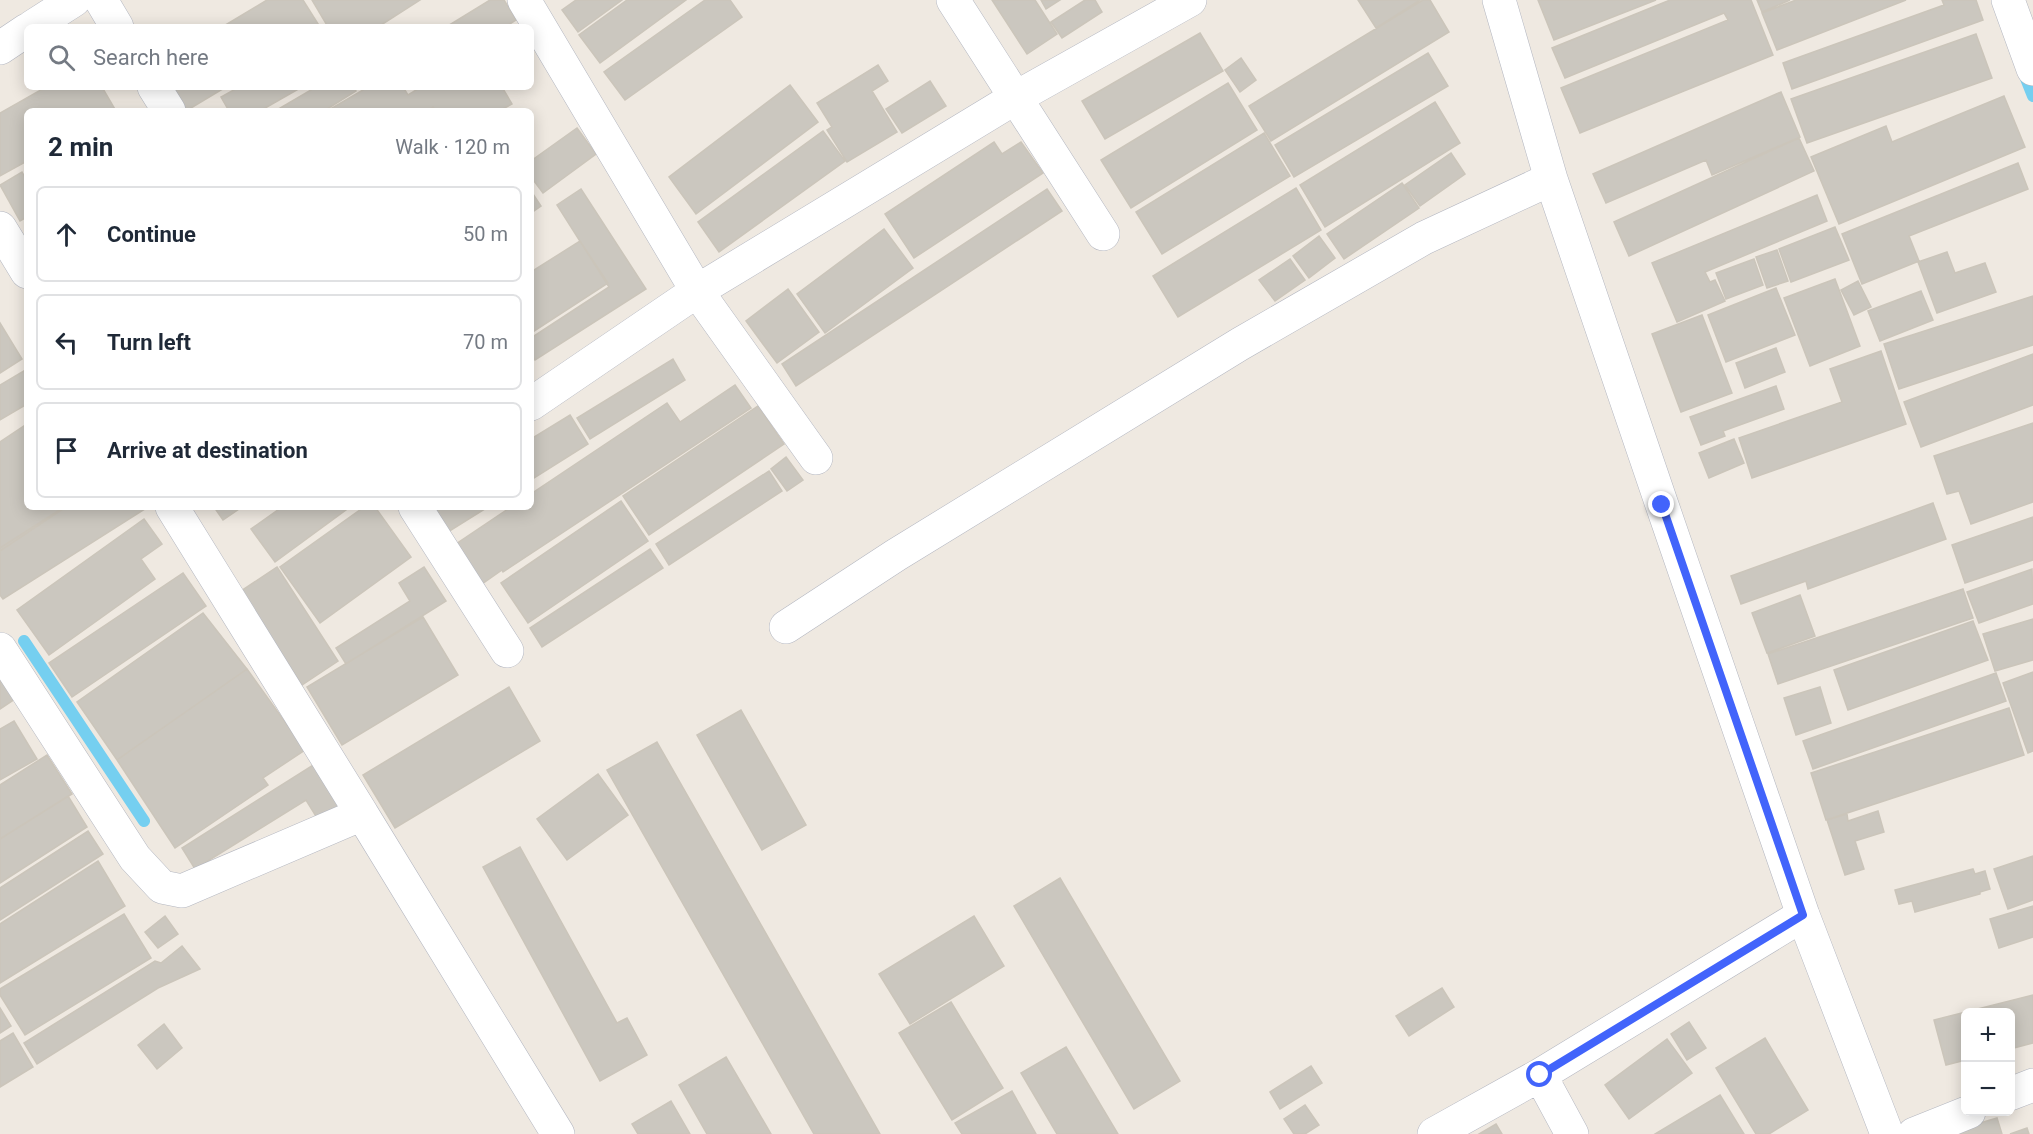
<!DOCTYPE html>
<meta charset="utf-8">
<style>
:root{--surface:#fff;--page:#f6f6f7;--text:#1f2937;--muted:#747a83;--line:#e0e1e3}
body{margin:0;font-family:Roboto,sans-serif;background:var(--page);color:var(--text)}
.controls{position:absolute;right:18px;bottom:18px;display:grid;overflow:hidden;border-radius:9px;box-shadow:0 3px 15px #0003}
.controls button{width:54px;height:54px;display:grid;place-items:center;padding:0;border:0;border-bottom:2px solid var(--line);background:var(--surface);color:var(--text);font:30px sans-serif}
.stop{position:absolute;width:18px;height:18px;margin:-14px;border:4px solid #4264fb;border-radius:50%;background:#fff}
.stop.end{background:#4264fb;border-color:#fff;box-shadow:0 2px 6px #0008}
.list{margin:0;padding:0;list-style:none}
h2{display:flex;justify-content:space-between;align-items:center;height:78px;margin:0;padding:0 24px;font-size:26px}
h2 small{font-size:20px;font-weight:400;color:var(--muted)}
.list li{display:grid;grid-template-columns:39px 1fr auto;gap:18px;align-items:center;box-sizing:border-box;height:96px;margin:0 12px 12px;padding:0 12px;border:2px solid var(--line);border-radius:9px}
.list b{display:block;font-size:22px;white-space:nowrap}
.list em{font-size:20px;font-style:normal;color:var(--muted)}
.icon{flex:none;width:33px;height:33px;fill:none;stroke:currentColor;stroke-width:2;stroke-linecap:round;stroke-linejoin:round}
.map{position:relative;flex:none;width:2033px;height:1134px;overflow:hidden}
.search{position:absolute;background:var(--surface);box-shadow:0 3px 15px #0003;left:24px;top:24px;width:510px;height:66px;display:flex;align-items:center;gap:15px;box-sizing:border-box;padding:0 21px;border-radius:9px;color:var(--muted);font-size:22px}
.panel{position:absolute;background:var(--surface);box-shadow:0 3px 15px #0003;left:24px;top:108px;width:510px;height:402px;border-radius:9px}
.map>svg:first-child{display:block}
.lines{fill:none;stroke-linecap:round;stroke-linejoin:round}
.stream{stroke:#75cff0;stroke-width:12}
.building{fill:#cbc7bf;stroke:#cbc5ba;stroke-width:1.5}
.minor-casing{stroke:#b4b7c1;stroke-width:34}
.minor{stroke:#fff;stroke-width:33}
.route{stroke:#4264fb;stroke-width:8}
</style>
<div class="map">
<svg width="2033" height="1134" viewBox="0 0 2033 1134">
<rect width="100%" height="100%" fill="#efe9e1"/>
<g class="lines">
<path class="stream" d="M 2025,76 L 2033,96
M 24,641 L 144,821"/>
</g>
<path class="building" d="M 267,0 L 303,0 L 320,27 L 222,27 Z
M 312,0 L 420,0 L 378,27 L 328,27 Z
M 490,0 L 504,0 L 516,20 L 505,27 L 446,27 Z
M 576,0 L 622,0 L 578,32 L 562,10 Z
M 627,0 L 686,0 L 600,63 L 579,35 Z
M 705,0 L 730,0 L 742,17 L 625,100 L 604,72 Z
M 992,0 L 1035,0 L 1057,34 L 1027,54 Z
M 1041,0 L 1060,0 L 1046,9 Z
M 1085,0 L 1095,0 L 1102,12 L 1062,38 L 1051,22 Z
M 1358,0 L 1420,0 L 1376,28 Z
M 1423,0 L 1430,0 L 1449,32 L 1271,141 L 1249,106 Z
M 1538,0 L 1656,0 L 1554,40 Z
M 1670,0 L 1751,0 L 1773,55 L 1580,133 L 1561,88 L 1728,20 L 1724,13 L 1565,78 L 1552,48 Z
M 1757,0 L 1790,0 L 1762,12 Z
M 1796,0 L 1906,0 L 1777,50 L 1762,13 Z
M 1942,0 L 1976,0 L 1983,20 L 1792,89 L 1783,63 L 1944,5 Z
M 1200,33 L 1223,71 L 1105,139 L 1082,101 Z
M 1976,34 L 1992,78 L 1807,143 L 1791,99 Z
M 1428,53 L 1448,86 L 1294,177 L 1275,145 Z
M 1241,58 L 1256,80 L 1240,92 L 1225,70 Z
M 878,65 L 888,81 L 872,91 L 897,132 L 847,162 L 827,130 L 832,127 L 817,103 Z
M 930,81 L 946,106 L 902,133 L 886,109 Z
M 1228,83 L 1257,130 L 1131,208 L 1101,160 Z
M 790,85 L 818,122 L 696,214 L 669,177 Z
M 46,87 L 102,87 L 116,111 L 27,111 L 27,161 L 0,176 L 0,113 Z
M 163,87 L 226,87 L 186,111 L 178,111 Z
M 239,87 L 302,87 L 260,111 L 229,111 L 221,97 Z
M 316,87 L 354,87 L 356,91 L 324,111 L 275,111 Z
M 368,87 L 403,87 L 408,95 L 421,87 L 502,87 L 512,104 L 499,111 L 436,111 L 433,107 L 427,111 L 327,111 Z
M 1781,92 L 1800,137 L 1712,175 L 1706,160 L 1606,203 L 1593,174 Z
M 2004,96 L 2025,147 L 1839,224 L 1811,157 L 1886,126 L 1892,142 Z
M 1435,102 L 1460,143 L 1325,227 L 1300,185 Z
M 577,128 L 596,154 L 543,193 L 531,177 L 531,161 Z
M 823,131 L 845,161 L 719,252 L 698,222 Z
M 1264,133 L 1290,176 L 1162,254 L 1136,212 Z
M 1799,138 L 1814,171 L 1629,256 L 1614,222 Z
M 994,142 L 1002,154 L 1021,142 L 1043,173 L 914,258 L 885,214 Z
M 1451,153 L 1465,174 L 1420,206 L 1405,185 Z
M 2018,163 L 2028,189 L 1909,236 L 1919,261 L 1862,284 L 1842,234 Z
M 22,172 L 27,181 L 27,217 L 20,221 L 0,185 Z
M 1402,183 L 1419,208 L 1344,259 L 1327,234 Z
M 1296,188 L 1321,230 L 1178,317 L 1153,276 Z
M 581,189 L 646,289 L 535,360 L 531,355 L 531,338 L 609,287 L 557,205 Z
M 1047,189 L 1062,211 L 796,386 L 782,364 Z
M 531,191 L 541,206 L 531,213 Z
M 1817,195 L 1827,221 L 1705,272 L 1710,282 L 1715,280 L 1725,301 L 1677,322 L 1652,263 Z
M 1835,227 L 1849,260 L 1791,282 L 1779,249 Z
M 884,229 L 913,268 L 825,333 L 797,294 Z
M 1319,236 L 1335,258 L 1309,278 L 1293,256 Z
M 580,241 L 608,283 L 531,333 L 531,272 Z
M 1777,250 L 1788,281 L 1767,288 L 1756,257 Z
M 1947,252 L 1955,273 L 1985,263 L 1996,292 L 1937,313 L 1918,262 Z
M 1290,259 L 1305,280 L 1275,301 L 1259,280 Z
M 1754,259 L 1763,285 L 1726,299 L 1716,273 Z
M 1835,279 L 1860,346 L 1810,366 L 1784,298 Z
M 1858,281 L 1871,307 L 1854,315 L 1841,290 Z
M 1776,288 L 1795,335 L 1726,362 L 1708,315 Z
M 788,289 L 819,332 L 777,363 L 746,321 Z
M 1921,291 L 1933,320 L 1880,341 L 1868,311 Z
M 2033,296 L 2033,345 L 1899,389 L 1884,344 Z
M 1702,315 L 1732,393 L 1681,412 L 1652,334 Z
M 0,323 L 22,359 L 0,373 Z
M 1776,348 L 1785,372 L 1745,388 L 1736,363 Z
M 1881,351 L 1906,424 L 1752,478 L 1739,438 L 1842,402 L 1830,369 Z
M 2033,354 L 2033,405 L 1921,447 L 1904,402 Z
M 673,359 L 685,380 L 590,439 L 577,418 Z
M 27,369 L 27,404 L 0,420 L 0,385 Z
M 735,385 L 751,408 L 503,572 L 502,570 L 482,584 L 456,544 L 511,507 L 531,507 L 531,494 L 667,403 L 680,422 Z
M 1776,386 L 1784,409 L 1723,431 L 1725,436 L 1701,445 L 1690,417 Z
M 758,406 L 784,444 L 649,535 L 623,496 Z
M 570,415 L 588,444 L 531,480 L 531,439 Z
M 2033,423 L 2033,502 L 1971,524 L 1959,491 L 1947,494 L 1934,456 Z
M 27,424 L 27,507 L 66,507 L 0,551 L 0,442 Z
M 1734,439 L 1744,463 L 1709,478 L 1699,453 Z
M 786,457 L 803,480 L 787,491 L 771,469 Z
M 769,471 L 782,491 L 669,565 L 656,544 Z
M 621,501 L 648,541 L 528,623 L 501,583 Z
M 1933,503 L 1946,539 L 1808,589 L 1806,581 L 1741,604 L 1731,576 Z
M 64,507 L 148,507 L 3,599 L 0,595 L 0,548 Z
M 214,507 L 242,507 L 223,520 Z
M 282,507 L 350,507 L 275,562 L 251,529 Z
M 364,507 L 375,507 L 411,557 L 320,623 L 280,567 Z
M 432,507 L 488,507 L 448,532 Z
M 2033,517 L 2033,560 L 1965,583 L 1952,545 Z
M 144,519 L 162,544 L 141,559 L 155,579 L 49,655 L 17,610 Z
M 650,549 L 663,568 L 542,647 L 530,628 Z
M 277,567 L 338,661 L 302,685 L 241,591 Z
M 424,567 L 446,601 L 346,664 L 336,648 L 410,601 L 399,583 Z
M 2032,569 L 2033,604 L 1979,623 L 1967,592 Z
M 183,573 L 206,606 L 72,697 L 49,663 Z
M 1963,589 L 1973,618 L 1778,684 L 1768,654 Z
M 1800,595 L 1815,636 L 1767,653 L 1752,613 Z
M 203,613 L 247,669 L 117,760 L 77,702 Z
M 423,617 L 458,675 L 342,745 L 307,687 Z
M 2033,619 L 2033,660 L 1995,671 L 1983,634 Z
M 1973,621 L 1988,660 L 1848,710 L 1834,670 Z
M 247,669 L 305,750 L 263,778 L 268,785 L 175,848 L 117,760 Z
M 2033,672 L 2033,751 L 2028,753 L 2003,683 Z
M 1996,673 L 2006,701 L 1813,769 L 1803,741 Z
M 0,675 L 15,699 L 0,709 Z
M 509,687 L 540,741 L 395,828 L 363,775 Z
M 1820,687 L 1831,723 L 1796,735 L 1784,698 Z
M 2009,708 L 2024,755 L 1826,820 L 1811,773 Z
M 741,710 L 806,825 L 762,850 L 697,735 Z
M 14,721 L 37,759 L 0,780 L 0,729 Z
M 657,742 L 880,1134 L 814,1134 L 607,770 Z
M 47,755 L 72,794 L 0,839 L 0,785 Z
M 318,762 L 348,810 L 322,826 L 306,800 L 195,869 L 182,848 Z
M 598,774 L 628,815 L 567,860 L 537,819 Z
M 68,796 L 87,827 L 0,883 L 0,839 Z
M 1878,811 L 1884,832 L 1855,841 L 1864,869 L 1845,875 L 1827,820 L 1847,814 L 1848,821 Z
M 88,831 L 103,854 L 0,920 L 0,888 Z
M 520,847 L 617,1023 L 627,1018 L 647,1055 L 600,1081 L 483,867 Z
M 2033,856 L 2033,900 L 2008,909 L 1994,869 Z
M 98,861 L 125,906 L 0,983 L 0,924 Z
M 1973,869 L 1975,874 L 1985,871 L 1990,889 L 1980,892 L 1980,894 L 1915,912 L 1912,901 L 1899,904 L 1895,890 Z
M 1060,878 L 1180,1081 L 1134,1109 L 1014,906 Z
M 2033,906 L 2033,937 L 1999,948 L 1990,919 Z
M 124,914 L 151,958 L 25,1035 L 0,995 L 0,989 Z
M 165,916 L 178,934 L 158,948 L 145,932 Z
M 974,916 L 1004,966 L 910,1024 L 879,974 Z
M 182,946 L 200,969 L 158,988 L 37,1064 L 24,1043 L 155,961 L 161,963 Z
M 1442,988 L 1454,1007 L 1409,1036 L 1396,1016 Z
M 2033,995 L 2033,1043 L 2010,1049 L 2010,1012 L 1966,1012 L 1966,1060 L 1946,1065 L 1934,1020 Z
M 951,1002 L 1003,1088 L 952,1120 L 899,1033 Z
M 0,1008 L 11,1026 L 0,1033 Z
M 1689,1022 L 1706,1048 L 1687,1060 L 1671,1034 Z
M 164,1024 L 182,1048 L 157,1069 L 138,1045 Z
M 13,1033 L 33,1067 L 0,1087 L 0,1041 Z
M 1765,1038 L 1808,1110 L 1769,1134 L 1756,1134 L 1716,1068 Z
M 1667,1039 L 1692,1073 L 1629,1119 L 1605,1085 Z
M 1066,1047 L 1118,1134 L 1057,1134 L 1021,1073 Z
M 726,1057 L 771,1134 L 707,1134 L 679,1085 Z
M 1311,1066 L 1322,1083 L 1280,1109 L 1270,1092 Z
M 1012,1091 L 1036,1134 L 962,1134 L 955,1123 Z
M 1720,1095 L 1744,1134 L 1655,1134 Z
M 671,1101 L 690,1134 L 638,1134 L 632,1124 Z
M 1305,1105 L 1319,1125 L 1305,1134 L 1294,1134 L 1284,1119 Z
M 1997,1118 L 2002,1134 L 1954,1134 L 1953,1131 Z
M 1496,1124 L 1502,1134 L 1479,1134 Z
M 2027,1128 L 2029,1134 L 2010,1134 Z"/>
<g class="lines">
<g class="minor-casing">
<path id="minor" d="M 101,0 L 117,27
M 524,0 L 697,291 L 816,458
M 953,0 L 1103,234
M 1499,0 L 1551,179 L 1662,505 L 1803,915 L 1887,1134
M 2008,0 L 2033,69
M 32,27 L 74,0
M 0,48 L 27,30
M 154,87 L 169,111
M 0,228 L 27,272
M 531,404 L 697,291 L 1015,98 L 1190,0
M 172,507 L 362,814
M 415,507 L 507,651
M 786,627 L 896,555 L 1240,344 L 1424,238 L 1551,179
M 0,649 L 135,858 L 162,887 L 182,891 L 362,814 L 558,1134
M 1540,1075 L 1572,1134
M 2010,1094 L 2033,1085
M 1434,1134 L 1540,1075 L 1803,915
M 1914,1134 L 1969,1112"/>
</g>
<use href="#minor" class="minor"/>
</g>
<g class="lines">
<path class="route" d="M 1540,1075 L 1803,915 L 1662,505"/>
</g>
</svg>
<div class="controls">
<button>+</button>
<button>−</button>
</div>
<div class="stop" style="left:1540px;top:1075px"></div>
<div class="stop end" style="left:1662px;top:505px"></div>
<div class="search"><svg class="icon" aria-label="search" viewBox="0 0 24 24"><circle cx="10" cy="10" r="6"/><path d="M15 15l6 6"/></svg>Search here</div>
<section class="panel">
<h2>2 min<small>Walk · 120 m</small></h2>
<ul class="list">
<li><svg class="icon" aria-label="ahead" viewBox="0 0 24 24"><path d="M12 20V5M6 11l6-6 6 6"/></svg><div><b>Continue</b></div><em>50 m</em></li>
<li><svg class="icon" aria-label="left" viewBox="0 0 24 24"><path d="M17 20v-9H6M10 6l-5 5 5 5"/></svg><div><b>Turn left</b></div><em>70 m</em></li>
<li><svg class="icon" aria-label="arrive" viewBox="0 0 24 24"><path d="M6 21V4h12l-3 4 3 4H6"/></svg><div><b>Arrive at destination</b></div></li>
</ul>
</section>
</div>
